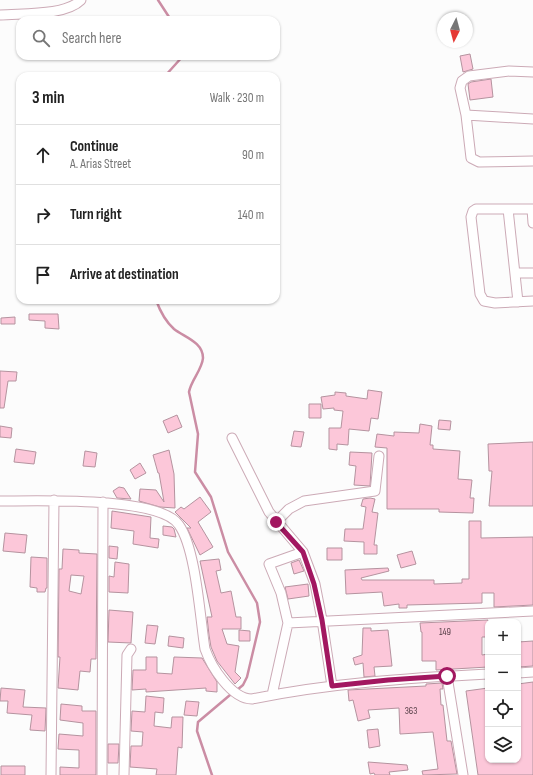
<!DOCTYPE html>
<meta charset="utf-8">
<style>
:root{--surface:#fff;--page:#f6f6f6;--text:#222;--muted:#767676;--line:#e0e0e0}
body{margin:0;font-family:"Sofia Sans Condensed",sans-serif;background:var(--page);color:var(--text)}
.controls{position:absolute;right:12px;bottom:12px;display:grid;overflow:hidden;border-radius:8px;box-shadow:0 1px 3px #0004}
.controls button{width:36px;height:36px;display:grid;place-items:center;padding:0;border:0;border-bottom:1px solid var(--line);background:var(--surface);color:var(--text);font:20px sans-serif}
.compass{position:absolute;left:437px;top:12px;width:36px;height:36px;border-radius:50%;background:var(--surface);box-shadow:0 1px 3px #0004;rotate:186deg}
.stop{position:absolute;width:12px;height:12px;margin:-9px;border:3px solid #a21760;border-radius:50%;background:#fff}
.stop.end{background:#a21760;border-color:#fff;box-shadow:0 1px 4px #0008}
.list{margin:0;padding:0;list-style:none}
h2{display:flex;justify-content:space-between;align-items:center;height:52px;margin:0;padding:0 16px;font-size:17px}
h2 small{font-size:13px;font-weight:400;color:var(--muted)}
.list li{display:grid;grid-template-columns:26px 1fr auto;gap:12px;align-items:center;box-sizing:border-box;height:60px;padding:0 16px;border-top:1px solid var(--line)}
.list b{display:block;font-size:15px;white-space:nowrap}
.list p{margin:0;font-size:13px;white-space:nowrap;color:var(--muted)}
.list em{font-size:13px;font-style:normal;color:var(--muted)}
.icon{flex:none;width:22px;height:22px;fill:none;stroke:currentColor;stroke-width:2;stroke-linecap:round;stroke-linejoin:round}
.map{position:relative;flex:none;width:533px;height:775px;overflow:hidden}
.search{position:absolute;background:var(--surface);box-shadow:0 1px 3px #0004;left:16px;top:16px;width:264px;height:44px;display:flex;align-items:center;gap:10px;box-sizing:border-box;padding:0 14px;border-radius:12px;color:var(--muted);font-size:15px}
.panel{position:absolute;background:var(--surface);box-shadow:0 1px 3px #0004;left:16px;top:72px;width:264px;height:232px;border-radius:12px}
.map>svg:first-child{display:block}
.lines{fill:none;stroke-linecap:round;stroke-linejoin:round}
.stream{stroke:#cb8da4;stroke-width:2.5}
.building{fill:#fcc7d9;stroke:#b5939f;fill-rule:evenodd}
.street-casing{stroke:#ccaab6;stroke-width:11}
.street{stroke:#fff;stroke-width:9}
.route{stroke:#a21760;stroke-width:5}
.labels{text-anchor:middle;stroke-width:3;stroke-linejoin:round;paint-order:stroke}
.number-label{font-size:10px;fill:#553e46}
</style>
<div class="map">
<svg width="533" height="775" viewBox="0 0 533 775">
<rect width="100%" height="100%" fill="#fcfcfc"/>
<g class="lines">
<path class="stream" d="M 158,0 L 171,20
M 165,76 L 183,56
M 156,300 C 160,311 165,321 174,329 C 184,337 203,342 203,358 C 202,370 191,380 189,392 L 198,434 L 195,472 L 211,497 L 228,552 L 257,603 L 260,622 L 247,677 L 243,685 L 237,690
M 212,775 L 197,731 L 198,722 L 230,695"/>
</g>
<path class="building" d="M 470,54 L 473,69 L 463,72 L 460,56 Z
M 491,79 L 493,97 L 470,100 L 468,84 L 471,82 Z
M 29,314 L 58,314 L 59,329 L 45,328 L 45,321 L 29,320 Z
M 15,317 L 15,324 L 1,324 L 1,318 Z
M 0,371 L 17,372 L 16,381 L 8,381 L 4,408 L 0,408 Z
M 368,390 L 382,392 L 378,419 L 371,418 L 369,431 L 349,429 L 348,445 L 337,444 L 337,450 L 329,449 L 329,428 L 341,428 L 343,411 L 334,410 L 334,408 L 323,409 L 321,397 L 335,395 L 335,392 L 346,393 L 346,396 L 367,399 Z
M 309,404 L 321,404 L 321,418 L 309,418 Z
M 177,415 L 182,427 L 168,433 L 163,421 Z
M 439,420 L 451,421 L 450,430 L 438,429 Z
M 420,424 L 432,426 L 430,445 L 433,445 L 433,449 L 460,451 L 458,479 L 472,480 L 470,498 L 474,498 L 473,513 L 439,512 L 439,509 L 387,509 L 387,448 L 375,447 L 377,434 L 394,436 L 394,432 L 419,433 Z
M 0,426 L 12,428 L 11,438 L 0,437 Z
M 294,431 L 304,432 L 301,447 L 291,446 Z
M 533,442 L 533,506 L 489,506 L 492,471 L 489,471 L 488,444 Z
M 16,449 L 36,452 L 34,464 L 14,462 Z
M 169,450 L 174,474 L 175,508 L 160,507 L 139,501 L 140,489 L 156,490 L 164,502 L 159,473 L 158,473 L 153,455 Z
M 85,451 L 97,453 L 95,467 L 83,466 Z
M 350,452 L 372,453 L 370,486 L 354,485 L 356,466 L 349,465 Z
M 140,463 L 146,473 L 135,479 L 130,470 Z
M 119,487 L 124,488 L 131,499 L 117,498 L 113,491 Z
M 200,497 L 211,512 L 198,522 L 213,547 L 200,555 L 187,528 L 191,528 L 175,512 L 181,507 L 184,509 Z
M 370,498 L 375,499 L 372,512 L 378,513 L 374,545 L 377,545 L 377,554 L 364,554 L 364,542 L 344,541 L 345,529 L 363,529 L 366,507 L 361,506 L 363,499 Z
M 112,511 L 151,517 L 150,538 L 159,539 L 158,548 L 133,544 L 134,531 L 111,528 Z
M 469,521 L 481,521 L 481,538 L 533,537 L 533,605 L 494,607 L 494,593 L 482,593 L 482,603 L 407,605 L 407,608 L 399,608 L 399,604 L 384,606 L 382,592 L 346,594 L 345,570 L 388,568 L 389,571 L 361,578 L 362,580 L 434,580 L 434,584 L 462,583 L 462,579 L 469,579 Z
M 163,526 L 172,527 L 174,529 L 176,537 L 163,535 Z
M 5,533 L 27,535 L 25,553 L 3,551 Z
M 109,546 L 118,547 L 117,559 L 109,558 Z
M 327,548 L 342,548 L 342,560 L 327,560 Z
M 63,549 L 79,550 L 79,553 L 97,554 L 96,659 L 91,659 L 90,672 L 80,671 L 78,690 L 58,688 L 60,657 L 58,657 L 59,569 L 62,569 ZM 71,575 L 84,576 L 81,594 L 69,591 Z
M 412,551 L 416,564 L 401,568 L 397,555 Z
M 31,557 L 47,558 L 47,588 L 46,588 L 45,592 L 37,592 L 37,588 L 30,587 Z
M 219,559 L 221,570 L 216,571 L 221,593 L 231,591 L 236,617 L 241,617 L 241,629 L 222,629 L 227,644 L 239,646 L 235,672 L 241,678 L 235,684 L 217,661 L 211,647 L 209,635 L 207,617 L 212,617 L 200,561 Z
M 299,560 L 304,571 L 294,574 L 291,563 Z
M 115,562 L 129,564 L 128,593 L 109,592 L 109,576 L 114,577 Z
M 308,584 L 309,596 L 288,599 L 285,587 Z
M 109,610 L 133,612 L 131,643 L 108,642 Z
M 488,620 L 488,637 L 482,637 L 482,655 L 488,654 L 488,667 L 436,670 L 436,661 L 422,661 L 422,632 L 421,632 L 420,623 Z
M 147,625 L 158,626 L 155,644 L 145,643 Z
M 363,628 L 371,628 L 371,631 L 388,630 L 392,666 L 374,667 L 375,676 L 364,677 L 363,663 L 355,665 L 353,658 L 362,655 Z
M 239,630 L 250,631 L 250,641 L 239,641 Z
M 169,636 L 184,638 L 183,648 L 168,646 Z
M 533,641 L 533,666 L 518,667 L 518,642 Z
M 146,657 L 157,657 L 157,673 L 172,674 L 174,657 L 202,658 L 217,682 L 217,692 L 206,691 L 206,688 L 146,692 L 146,689 L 132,690 L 133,670 L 146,670 Z
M 533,682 L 533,775 L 478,775 L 466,691 L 488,688 L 488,760 L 518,760 L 518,684 Z
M 442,683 L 443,689 L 440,689 L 441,705 L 443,705 L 447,741 L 451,741 L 457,774 L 423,775 L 422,771 L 438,769 L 433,732 L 400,734 L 399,708 L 368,710 L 370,718 L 358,721 L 353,700 L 349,701 L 348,690 L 426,686 L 426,684 Z
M 1,688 L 25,690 L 23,707 L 46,708 L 45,731 L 30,730 L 32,715 L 7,713 L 8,701 L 0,701 Z
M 146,696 L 164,698 L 163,713 L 155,712 L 154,726 L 171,728 L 172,717 L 183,717 L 182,748 L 178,747 L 176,775 L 156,775 L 157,769 L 130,767 L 131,746 L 142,746 L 143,732 L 131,731 L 132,711 L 145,712 Z
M 186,701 L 199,702 L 197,716 L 184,715 Z
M 61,704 L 82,706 L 82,711 L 96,711 L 96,775 L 60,775 L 60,767 L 79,768 L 79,750 L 58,749 L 59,734 L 83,736 L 83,723 L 60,720 Z
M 378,729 L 380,746 L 369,748 L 367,730 Z
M 108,744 L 119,744 L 118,763 L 108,763 Z
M 368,762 L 407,765 L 408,770 L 389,772 L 390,775 L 375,775 L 374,773 L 370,774 Z
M 1,766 L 25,766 L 25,775 L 1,775 Z"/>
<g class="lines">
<g class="street-casing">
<path id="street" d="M 0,15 C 22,13 65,16 81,0
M 533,72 L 509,71 L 469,76 L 462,81 L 460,88 L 466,115 L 471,158 L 479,162 L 533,161
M 466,115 L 533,119
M 508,209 L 518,302
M 532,209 L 533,223
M 533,209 L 476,209 L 473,211 L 471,217 L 480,294 L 484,301 L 495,303 L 533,301
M 516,273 L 533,273
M 232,438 L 269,512 L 303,552 L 315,584 L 322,620 L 332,686
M 0,501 C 35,501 160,496 179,525 C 196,549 200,618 205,649 C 211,666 231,699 252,699 C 330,683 409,678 488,674
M 276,522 L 289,509 L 304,501 L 375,491 L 379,456
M 288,623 L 533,611
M 518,673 L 533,672
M 447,676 L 463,775
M 272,695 L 288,623 L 281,593 L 269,564 L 303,552
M 51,775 L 54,500
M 102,775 L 103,502
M 124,775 L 127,655 L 131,649"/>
</g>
<use href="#street" class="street"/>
</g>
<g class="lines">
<path class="route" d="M 276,522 L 303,552 L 314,584 L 322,620 L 332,686 L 388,680 L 447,676"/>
</g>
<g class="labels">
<g class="number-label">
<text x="445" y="635">149</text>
<text x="411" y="714">363</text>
</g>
</g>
</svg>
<div class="controls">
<button>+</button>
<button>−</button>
<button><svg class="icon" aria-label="locate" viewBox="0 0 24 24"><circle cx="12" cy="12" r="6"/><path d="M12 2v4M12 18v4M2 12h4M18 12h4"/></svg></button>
<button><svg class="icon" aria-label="layers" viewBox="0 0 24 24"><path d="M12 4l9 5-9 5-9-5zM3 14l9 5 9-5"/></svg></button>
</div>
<svg class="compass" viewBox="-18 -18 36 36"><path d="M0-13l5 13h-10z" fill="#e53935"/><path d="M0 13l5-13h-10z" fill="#767676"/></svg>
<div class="stop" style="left:447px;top:676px"></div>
<div class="stop end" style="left:276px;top:522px"></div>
<div class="search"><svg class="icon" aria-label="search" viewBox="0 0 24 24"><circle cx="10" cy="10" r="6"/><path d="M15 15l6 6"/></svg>Search here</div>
<section class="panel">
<h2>3 min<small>Walk · 230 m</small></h2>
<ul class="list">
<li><svg class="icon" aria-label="ahead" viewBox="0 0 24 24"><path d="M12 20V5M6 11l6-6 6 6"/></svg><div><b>Continue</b><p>A. Arias Street</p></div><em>90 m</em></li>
<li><svg class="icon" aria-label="right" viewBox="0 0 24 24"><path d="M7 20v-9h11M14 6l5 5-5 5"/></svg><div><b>Turn right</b></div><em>140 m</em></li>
<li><svg class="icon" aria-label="arrive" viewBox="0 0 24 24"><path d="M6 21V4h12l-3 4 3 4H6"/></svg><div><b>Arrive at destination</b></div></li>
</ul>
</section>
</div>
